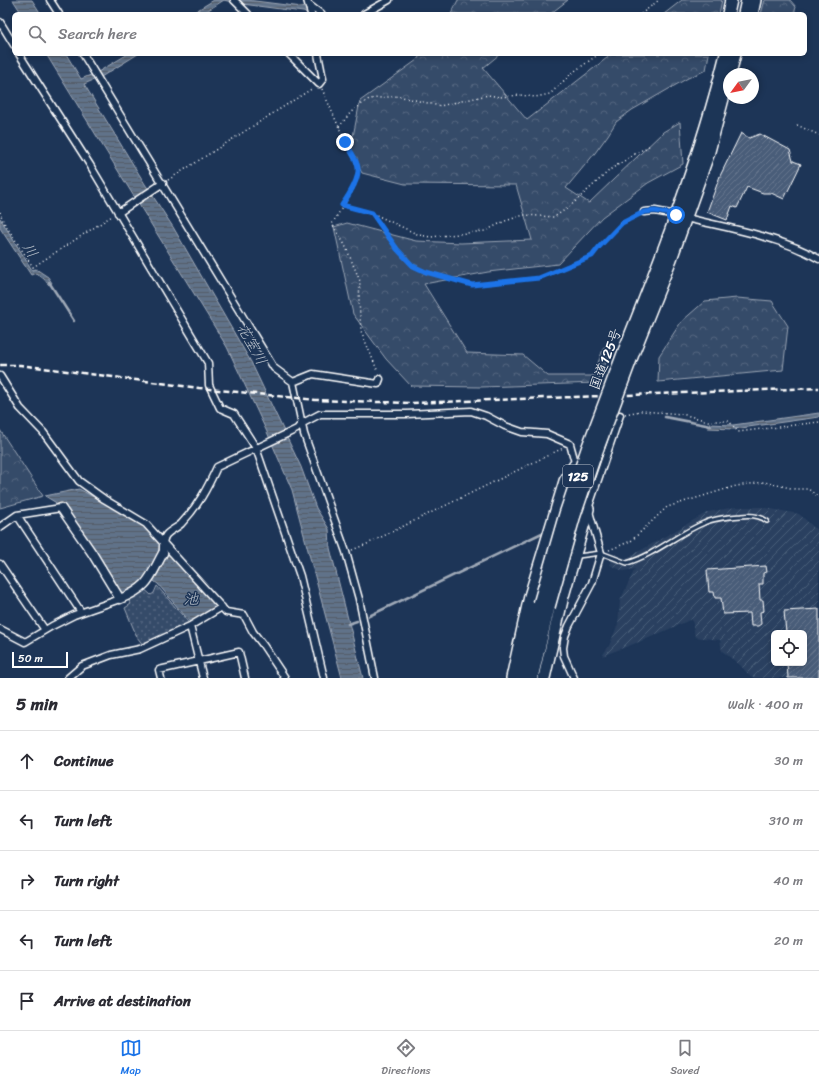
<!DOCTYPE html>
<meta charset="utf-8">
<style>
:root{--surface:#fff;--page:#f7f7f7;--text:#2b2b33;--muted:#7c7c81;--line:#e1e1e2;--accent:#1a73e8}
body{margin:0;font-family:Sriracha,"Klee One",sans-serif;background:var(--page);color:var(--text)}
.controls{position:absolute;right:12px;bottom:12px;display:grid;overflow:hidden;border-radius:6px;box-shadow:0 2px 6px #0003}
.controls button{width:36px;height:36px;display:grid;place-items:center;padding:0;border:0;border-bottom:1px solid var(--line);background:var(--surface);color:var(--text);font:20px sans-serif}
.compass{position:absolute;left:723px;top:68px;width:36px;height:36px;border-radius:50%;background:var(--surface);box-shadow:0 2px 6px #0003;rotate:237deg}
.scale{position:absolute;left:12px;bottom:10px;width:56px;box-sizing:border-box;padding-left:4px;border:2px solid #fff;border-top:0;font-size:11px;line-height:14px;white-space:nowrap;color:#fff;-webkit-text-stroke:3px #1d3557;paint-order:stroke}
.stop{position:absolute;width:12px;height:12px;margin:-9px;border:3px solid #1a73e8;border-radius:50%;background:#fff}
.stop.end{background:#1a73e8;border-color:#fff;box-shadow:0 1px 4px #0008}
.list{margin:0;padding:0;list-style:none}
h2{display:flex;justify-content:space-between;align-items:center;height:52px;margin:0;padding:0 16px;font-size:17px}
h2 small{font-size:13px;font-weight:400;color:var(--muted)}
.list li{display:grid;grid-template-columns:26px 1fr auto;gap:12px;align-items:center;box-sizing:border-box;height:60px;padding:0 16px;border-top:1px solid var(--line)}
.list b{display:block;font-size:15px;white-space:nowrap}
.list em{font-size:13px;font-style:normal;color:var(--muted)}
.icon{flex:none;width:22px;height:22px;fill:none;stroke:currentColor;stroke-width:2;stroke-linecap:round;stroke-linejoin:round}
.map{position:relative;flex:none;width:819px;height:678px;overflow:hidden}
.search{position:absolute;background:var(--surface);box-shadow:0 2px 6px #0003;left:12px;right:12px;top:12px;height:44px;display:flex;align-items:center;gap:10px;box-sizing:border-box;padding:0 14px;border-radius:6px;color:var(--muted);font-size:15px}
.sheet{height:352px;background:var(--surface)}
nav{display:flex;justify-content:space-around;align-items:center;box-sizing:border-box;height:56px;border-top:1px solid var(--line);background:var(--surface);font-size:11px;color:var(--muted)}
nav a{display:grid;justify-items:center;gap:2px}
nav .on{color:var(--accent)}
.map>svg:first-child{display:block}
.industrial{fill:url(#industrial-furrows);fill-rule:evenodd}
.forest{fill:url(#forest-crowns);stroke:#9aa5b4}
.park{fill:url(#park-dots);stroke:#9aa5b4}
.water{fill:url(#water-rules);stroke:#a0aab8}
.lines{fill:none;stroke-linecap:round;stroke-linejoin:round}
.stream{stroke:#a0aab8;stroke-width:2.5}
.building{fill:url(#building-hatch);stroke:#fff}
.lane-casing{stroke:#fff;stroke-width:6}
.street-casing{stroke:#fff;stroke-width:9}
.secondary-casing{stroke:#fff;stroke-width:11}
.highway-casing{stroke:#fff;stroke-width:14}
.path{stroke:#fff;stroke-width:1.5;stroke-dasharray:1 3;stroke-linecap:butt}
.lane{stroke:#1d3557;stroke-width:3}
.street{stroke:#1d3557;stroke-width:6}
.secondary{stroke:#1d3557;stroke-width:8}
.highway{stroke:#1d3557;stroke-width:11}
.rail{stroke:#fff;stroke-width:2.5;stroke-dasharray:6 3;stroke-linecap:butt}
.highway-bridge-casing{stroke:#fff;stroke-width:14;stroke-linecap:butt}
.highway-bridge{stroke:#1d3557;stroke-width:11}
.route{stroke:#1a73e8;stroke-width:5}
.labels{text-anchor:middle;stroke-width:3;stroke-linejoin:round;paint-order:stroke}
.shield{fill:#1d3557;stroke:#bbc2cd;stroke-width:1}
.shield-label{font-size:13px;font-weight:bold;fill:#fff}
.street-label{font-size:14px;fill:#fff;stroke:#1d3557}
.water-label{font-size:15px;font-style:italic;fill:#b8c0ca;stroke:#1d3557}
</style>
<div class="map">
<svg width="819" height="678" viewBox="0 0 819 678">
<defs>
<pattern id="industrial-furrows" width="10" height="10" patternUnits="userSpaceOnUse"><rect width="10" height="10" fill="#2a4161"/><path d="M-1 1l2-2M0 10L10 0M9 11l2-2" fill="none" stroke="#4a5e79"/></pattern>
<pattern id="forest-crowns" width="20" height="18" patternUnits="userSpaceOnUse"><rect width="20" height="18" fill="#364b69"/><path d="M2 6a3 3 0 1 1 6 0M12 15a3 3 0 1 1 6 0" fill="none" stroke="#546680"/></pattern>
<pattern id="park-dots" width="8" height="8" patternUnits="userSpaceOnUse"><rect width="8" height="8" fill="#364b69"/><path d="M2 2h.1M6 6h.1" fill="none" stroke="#546680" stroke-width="1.8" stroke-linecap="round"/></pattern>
<pattern id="water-rules" width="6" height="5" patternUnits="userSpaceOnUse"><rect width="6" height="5" fill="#617289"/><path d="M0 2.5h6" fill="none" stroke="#555d67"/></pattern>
<pattern id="building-hatch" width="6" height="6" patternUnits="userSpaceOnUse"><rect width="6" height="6" fill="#4a5d79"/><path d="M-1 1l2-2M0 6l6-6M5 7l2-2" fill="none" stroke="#65758d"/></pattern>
</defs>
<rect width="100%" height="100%" fill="#1d3557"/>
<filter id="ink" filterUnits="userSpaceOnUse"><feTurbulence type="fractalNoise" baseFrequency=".025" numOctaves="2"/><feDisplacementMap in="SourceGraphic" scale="8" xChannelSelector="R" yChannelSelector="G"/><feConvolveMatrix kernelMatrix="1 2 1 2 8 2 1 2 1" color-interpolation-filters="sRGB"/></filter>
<g filter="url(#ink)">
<path class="industrial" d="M 736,507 L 760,507 L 799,514 L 819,532 L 819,678 L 755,678 L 750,676 L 740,665 L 722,651 L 720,640 L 695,637 L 692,619 L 644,640 L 602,656 L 609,646 L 618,624 L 620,601 L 635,569 L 623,571 L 610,565 L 615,554 L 623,558 L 629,557 L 708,512 ZM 774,633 L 804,633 L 804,663 L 774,663 Z"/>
<path class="forest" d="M 458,0 L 568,0 L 550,14 L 451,14 Z
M 682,0 L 722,0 L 719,14 L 664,14 Z
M 765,0 L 790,0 L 796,7 L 794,14 L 761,14 Z
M 421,54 L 500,54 L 483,68 L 527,120 L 612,54 L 709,54 L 706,70 L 688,78 L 632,110 L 616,122 L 608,135 L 595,153 L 566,188 L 589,203 L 663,132 L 680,122 L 683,164 L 648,183 L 602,217 L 558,264 L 488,272 L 424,284 L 467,353 L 523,355 L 548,376 L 593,376 L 604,347 L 613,347 L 597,383 L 481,387 L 411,386 L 386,359 L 353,314 L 334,227 L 347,223 L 416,241 L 461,243 L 532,240 L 516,185 L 405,184 L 362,173 L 350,152 L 360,101 L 417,60 Z
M 737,298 L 772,301 L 788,326 L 783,370 L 658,382 L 659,356 L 681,322 L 705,301 Z
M 0,430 L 43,496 L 0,508 Z"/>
<path class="park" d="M 157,586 L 189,623 L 143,645 L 137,637 L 125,608 L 131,604 L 127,598 L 142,587 L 151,595 L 154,593 Z"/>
<path class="water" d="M 13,0 L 32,0 L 41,14 L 22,14 Z
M 214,0 L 247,0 L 302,7 L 329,14 L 311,14 L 303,12 L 235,3 L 224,0 L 202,14 L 191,14 Z
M 46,54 L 66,54 L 81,79 L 98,72 L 128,54 L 138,54 L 101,77 L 84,84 L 145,184 L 173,227 L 251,362 L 301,467 L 316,508 L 329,529 L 330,548 L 363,678 L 342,678 L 292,490 L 267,432 L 227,347 Z
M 0,218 L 32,270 L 36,269 L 48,277 L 52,283 L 49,285 L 44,279 L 36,273 L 31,275 L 0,228 Z
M 819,413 L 819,417 L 734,429 L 708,428 L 709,424 L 733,425 Z
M 79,489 L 145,525 L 161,542 L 161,552 L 144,583 L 120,597 L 63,507 L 45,496 Z
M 164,545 L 220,607 L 190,624 L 190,622 L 158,584 L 151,579 Z"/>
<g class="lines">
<path class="stream" d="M 49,282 L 74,321
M 665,417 L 711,426
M 369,616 L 542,533
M 348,624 L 357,621"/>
</g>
<path class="building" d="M 741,133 L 749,138 L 760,134 L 790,150 L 793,161 L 801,164 L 784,199 L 771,193 L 763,193 L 747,187 L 737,208 L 732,206 L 727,220 L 707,212 L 720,176 Z
M 766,566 L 767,572 L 763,573 L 763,584 L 759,584 L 760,600 L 763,600 L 764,611 L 760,612 L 761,624 L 758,626 L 751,626 L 750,613 L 723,614 L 721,598 L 715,598 L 714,592 L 709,592 L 707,570 Z
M 819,609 L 819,678 L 788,678 L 787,663 L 804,663 L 804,633 L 786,633 L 784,611 Z"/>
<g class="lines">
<g class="lane-casing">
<path id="lane" d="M 578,556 L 601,553 L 627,563 C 655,555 677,534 704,523 C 715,518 728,517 741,516 C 750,515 759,515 767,521"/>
</g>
<g class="street-casing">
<path id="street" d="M 50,0 L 59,14
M 234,0 L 248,14
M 307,0 L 311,14
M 309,5 L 321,14
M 364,14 L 389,0
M 0,22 L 14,45
M 19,54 L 90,165 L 208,363 L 209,385 L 220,408 L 234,414 L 256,448 L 300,576 L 324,678
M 83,54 L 274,368 L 293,382 L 313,374 L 378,384 L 380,379
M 289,54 L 319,84 L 323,79 L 318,54
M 644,212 L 655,211 L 676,215
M 118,213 L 163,183
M 686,218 C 728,228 782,237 819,259
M 0,376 L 20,408 L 43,432 L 79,481 L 104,499 L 146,524 L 226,612 L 244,615 L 253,632 L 263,645 L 285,678
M 293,382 L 304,434 L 346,552 L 359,599 L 375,678
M 588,509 L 620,415
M 17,515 L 81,612
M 0,527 L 17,515 L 61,508
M 163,553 C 163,547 162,540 166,535 C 170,530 177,528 181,524 C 198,506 207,489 217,467 L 297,429 L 301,424 L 320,414 L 407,414 L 471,411 L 486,416 L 505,426 L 522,432 L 547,434 L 570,444 L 576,466
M 0,564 L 45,630
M 0,629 L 25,642 L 52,626 L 74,615 L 120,599
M 68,678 L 82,666 L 111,655 L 140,649 L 190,626
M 161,678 L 159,670 L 239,652 L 245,678
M 203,678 L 190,626 L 222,607
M 574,678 L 564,656 L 563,648 L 565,636 L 569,626 L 592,583 L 601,553 L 584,494"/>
</g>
<g class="secondary-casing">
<path id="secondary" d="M 61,508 L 92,553 L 120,599 C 149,587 149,579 163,553"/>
</g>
<g class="highway-casing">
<path id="highway" d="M 728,14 L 731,0
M 744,14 L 747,0
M 752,14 L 755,0
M 730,74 L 735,54
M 624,351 C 663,253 701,156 726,54
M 633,354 L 671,259 L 708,155 L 729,76
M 512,678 L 530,596 L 565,481 L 575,465
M 523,678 L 539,604
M 532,678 L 549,607
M 544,678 L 563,596 L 588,509"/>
</g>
<path class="path" d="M 641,14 L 659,0
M 322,89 L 345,141 L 358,165 L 356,182 L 351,193 L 332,224 L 345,245 L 360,281 L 359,301 L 361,331 L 378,372
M 797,125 L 819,135
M 339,127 L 351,112 L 369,99 L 398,96 L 440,106 L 488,95 L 500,97 L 520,95 L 535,97 L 550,94 L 572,73 L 599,54
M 168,180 L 313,88
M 342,205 L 372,213 L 419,235 L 431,237 L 485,231 L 505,221 L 524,215 L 554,217 L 568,208 L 611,169 L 640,151 L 649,146
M 0,212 L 3,221 L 33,267 L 112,216
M 372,214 L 397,249 L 413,266 L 426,272 L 472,285 L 539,278 L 592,256 L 599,247 L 622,223 L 639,215
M 625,414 L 641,411 L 682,414 L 708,421 L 729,421 L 738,432 L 819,422
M 352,550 L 367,544 L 563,448
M 609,550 L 631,541 L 667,507 L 736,486 L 764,482 L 795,489 L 808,489 L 819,497"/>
<use href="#lane" class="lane"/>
<use href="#street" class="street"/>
<use href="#secondary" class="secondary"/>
<use href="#highway" class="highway"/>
<path class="rail" d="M 0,365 L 20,365 L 199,388 L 316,400 L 411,403 L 819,388"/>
<g class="highway-bridge-casing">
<path id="highway-bridge" d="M 539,604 L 565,514 L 587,449 L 624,351
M 549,607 L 574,518 L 594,459 L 633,354"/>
</g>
<use href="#highway-bridge" class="highway-bridge"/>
</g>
</g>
<g class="lines" filter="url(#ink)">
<path class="route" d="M 345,142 C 349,149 355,156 357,164 C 362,176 349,195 342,205 L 372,213 L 397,249 L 413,266 L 426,272 L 472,285 L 539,278 L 592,256 L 599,247 L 622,223 L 644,212 L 655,211 L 676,215"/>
</g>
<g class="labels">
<rect class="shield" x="563" y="465" width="30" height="22" rx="3"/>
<g class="shield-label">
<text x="578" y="481">125</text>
</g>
<g class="street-label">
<text transform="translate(605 359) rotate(-69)" y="5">国道125号</text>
</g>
<g class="water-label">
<text transform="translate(30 250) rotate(57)" y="5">川</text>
<text transform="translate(252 344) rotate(61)" y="5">花室川</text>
<text x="191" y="604">池</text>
</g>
</g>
</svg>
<div class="controls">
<button><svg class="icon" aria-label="locate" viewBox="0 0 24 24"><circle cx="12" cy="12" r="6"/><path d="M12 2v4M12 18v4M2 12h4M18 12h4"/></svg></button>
</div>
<svg class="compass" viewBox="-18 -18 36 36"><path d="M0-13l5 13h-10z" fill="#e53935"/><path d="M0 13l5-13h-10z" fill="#7c7c81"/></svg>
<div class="scale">50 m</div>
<div class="stop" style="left:676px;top:215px"></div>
<div class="stop end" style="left:345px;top:142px"></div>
<div class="search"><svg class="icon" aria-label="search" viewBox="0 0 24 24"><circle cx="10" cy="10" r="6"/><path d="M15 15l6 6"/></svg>Search here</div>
</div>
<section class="sheet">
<h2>5 min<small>Walk · 400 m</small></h2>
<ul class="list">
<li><svg class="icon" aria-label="ahead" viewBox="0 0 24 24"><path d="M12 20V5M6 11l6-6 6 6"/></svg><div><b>Continue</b></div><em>30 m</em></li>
<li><svg class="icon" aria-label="left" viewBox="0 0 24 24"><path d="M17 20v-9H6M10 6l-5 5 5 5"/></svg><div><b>Turn left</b></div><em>310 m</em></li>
<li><svg class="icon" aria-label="right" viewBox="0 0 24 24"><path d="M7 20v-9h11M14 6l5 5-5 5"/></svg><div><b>Turn right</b></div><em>40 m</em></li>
<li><svg class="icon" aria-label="left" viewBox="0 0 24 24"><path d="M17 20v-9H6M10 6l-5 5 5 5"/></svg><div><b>Turn left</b></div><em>20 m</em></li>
<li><svg class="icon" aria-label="arrive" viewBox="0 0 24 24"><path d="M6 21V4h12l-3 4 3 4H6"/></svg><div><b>Arrive at destination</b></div></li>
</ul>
</section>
<nav>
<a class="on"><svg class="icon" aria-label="map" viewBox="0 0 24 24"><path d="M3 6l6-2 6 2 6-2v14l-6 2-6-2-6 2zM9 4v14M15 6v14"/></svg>Map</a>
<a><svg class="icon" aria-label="directions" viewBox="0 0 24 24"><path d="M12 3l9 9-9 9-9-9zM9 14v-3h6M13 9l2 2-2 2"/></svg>Directions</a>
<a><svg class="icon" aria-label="saved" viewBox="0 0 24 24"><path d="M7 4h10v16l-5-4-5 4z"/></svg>Saved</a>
</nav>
